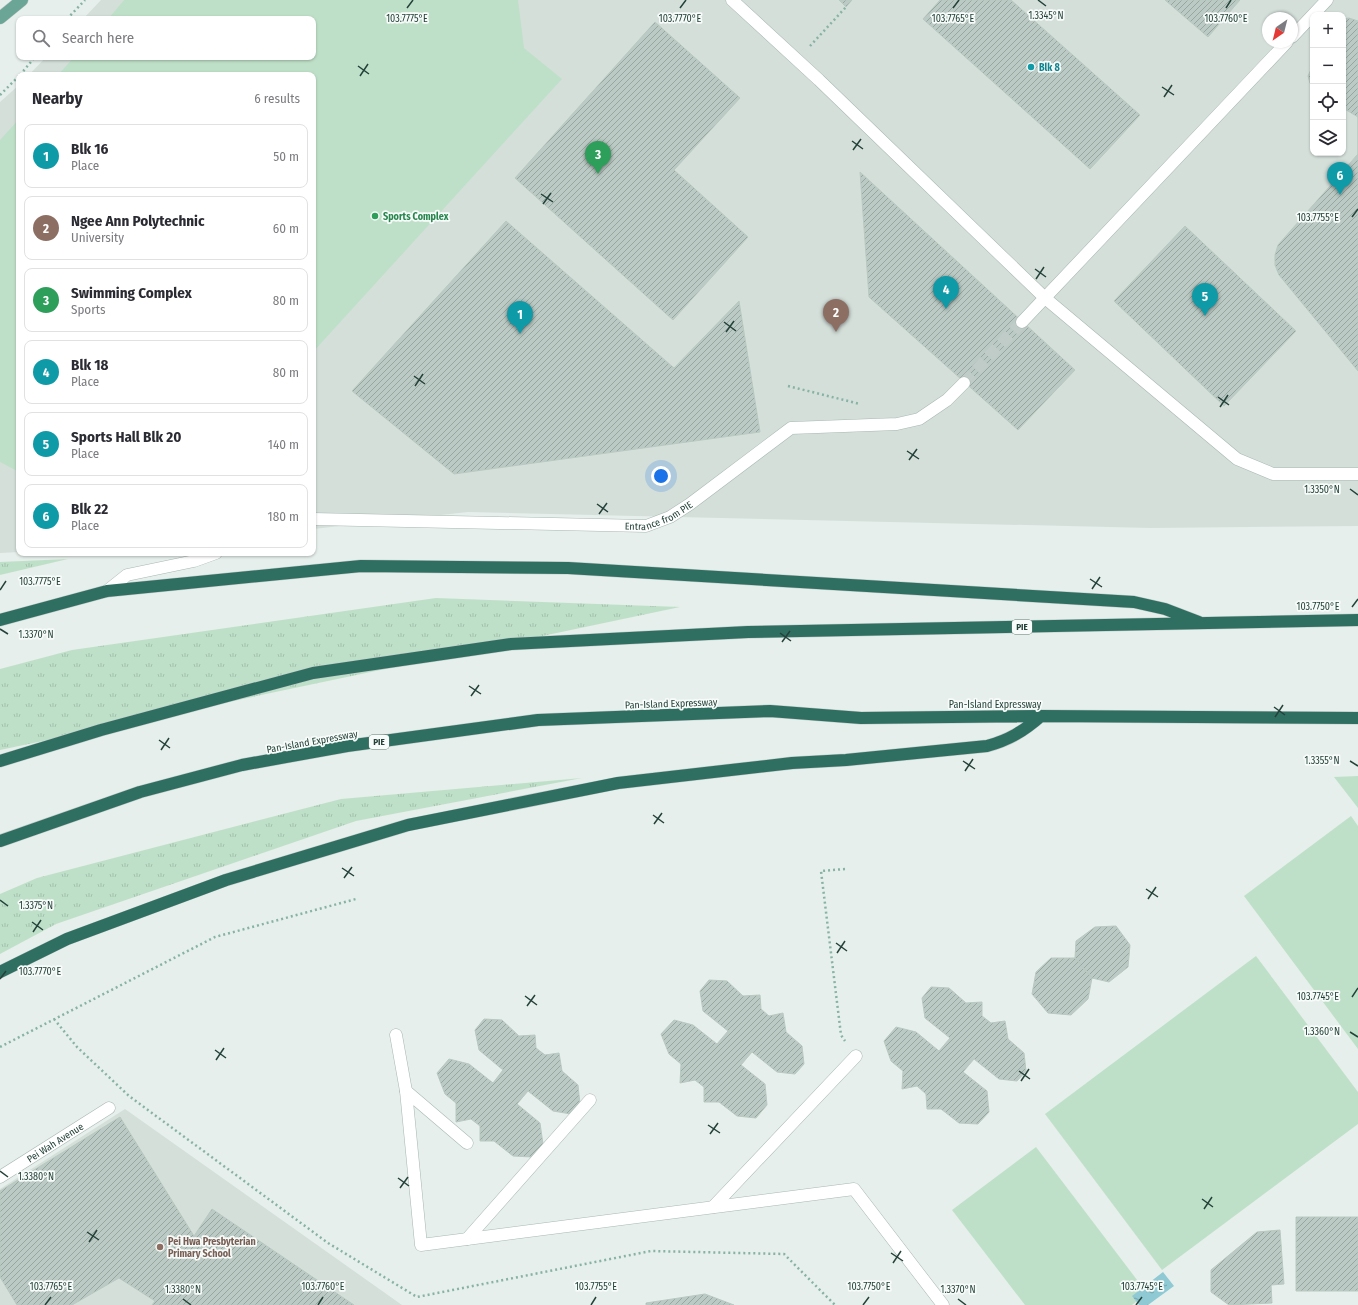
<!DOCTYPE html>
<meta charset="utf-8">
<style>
:root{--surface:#fff;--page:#f2f2f3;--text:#2b2b33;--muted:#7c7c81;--line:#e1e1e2;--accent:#d93025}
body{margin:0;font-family:"Fira Sans Condensed",sans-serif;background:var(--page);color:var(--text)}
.controls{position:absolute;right:12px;top:12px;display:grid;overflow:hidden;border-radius:8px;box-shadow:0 1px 3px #0004}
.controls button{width:36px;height:36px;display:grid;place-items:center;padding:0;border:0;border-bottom:1px solid var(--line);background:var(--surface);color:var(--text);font:20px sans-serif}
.compass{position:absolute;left:1262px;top:12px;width:36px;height:36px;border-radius:50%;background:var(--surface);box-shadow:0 1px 3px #0004;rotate:215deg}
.you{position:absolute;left:661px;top:476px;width:14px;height:14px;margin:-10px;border:3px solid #fff;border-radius:50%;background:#1a73e8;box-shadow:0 0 0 6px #1a73e833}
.badge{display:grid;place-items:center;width:26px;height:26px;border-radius:50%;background:var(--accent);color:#fff;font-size:13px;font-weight:700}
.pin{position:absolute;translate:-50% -33px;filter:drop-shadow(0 1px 2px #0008)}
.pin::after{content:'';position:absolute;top:21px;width:14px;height:12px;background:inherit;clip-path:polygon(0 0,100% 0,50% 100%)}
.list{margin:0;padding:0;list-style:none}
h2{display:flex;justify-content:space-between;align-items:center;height:52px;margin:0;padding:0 16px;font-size:17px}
h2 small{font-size:13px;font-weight:400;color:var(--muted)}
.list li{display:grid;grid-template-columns:26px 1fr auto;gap:12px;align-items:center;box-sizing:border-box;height:64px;margin:0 8px 8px;padding:0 8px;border:1px solid var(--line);border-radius:8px}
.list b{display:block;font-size:15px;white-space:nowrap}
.list p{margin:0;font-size:13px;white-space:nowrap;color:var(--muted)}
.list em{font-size:13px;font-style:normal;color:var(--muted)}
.icon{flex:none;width:22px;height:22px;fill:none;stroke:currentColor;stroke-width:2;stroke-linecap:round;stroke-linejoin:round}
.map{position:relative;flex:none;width:1358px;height:1305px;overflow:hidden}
.search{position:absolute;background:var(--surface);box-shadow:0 1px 3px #0004;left:16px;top:16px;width:300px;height:44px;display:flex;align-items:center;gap:10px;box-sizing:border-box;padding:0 14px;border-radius:8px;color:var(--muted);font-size:15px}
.panel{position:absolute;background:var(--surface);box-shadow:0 1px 3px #0004;left:16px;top:72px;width:300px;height:484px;border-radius:8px}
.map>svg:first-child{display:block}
.built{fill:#d4dfda;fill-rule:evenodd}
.grass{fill:url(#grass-tufts)}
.garden{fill:#bfe0c8}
.water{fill:url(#water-ripples)}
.building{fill:url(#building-hatch);stroke:#b8c9c2}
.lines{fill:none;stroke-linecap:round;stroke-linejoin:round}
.minor-tunnel{stroke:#bfccc8;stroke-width:12;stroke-dasharray:12 6;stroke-linecap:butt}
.minor-casing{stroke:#a8b8b2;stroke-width:13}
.major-casing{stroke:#c2cac8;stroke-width:13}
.highway-casing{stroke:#c2cac8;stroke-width:13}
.path{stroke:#86b3a5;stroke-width:2.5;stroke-dasharray:2 3;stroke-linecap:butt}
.minor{stroke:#fff;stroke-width:12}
.major{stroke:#6aa596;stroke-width:12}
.highway{stroke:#2f6f62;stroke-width:12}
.ticks{fill:none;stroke:#24423a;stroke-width:1.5}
.culture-dot{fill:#0f9aa8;stroke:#f7fbf9;stroke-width:1.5}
.leisure-dot{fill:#2e9e5b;stroke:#f7fbf9;stroke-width:1.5}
.education-dot{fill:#8d6e63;stroke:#f7fbf9;stroke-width:1.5}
.labels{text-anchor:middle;stroke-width:3.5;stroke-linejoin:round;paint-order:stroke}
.shield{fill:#f7fbf9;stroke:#637a73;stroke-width:1}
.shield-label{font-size:9px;font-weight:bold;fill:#24423a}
.culture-label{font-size:10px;font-weight:bold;fill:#0d838f;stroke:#f7fbf9;text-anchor:start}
.leisure-label{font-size:10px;font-weight:bold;fill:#27864d;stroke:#f7fbf9;text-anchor:start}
.street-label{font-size:10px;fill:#24423a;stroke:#f7fbf9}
.education-label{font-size:10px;font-weight:bold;fill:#785e54;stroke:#f7fbf9;text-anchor:start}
.ticks-label{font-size:10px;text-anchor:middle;fill:#24423a;stroke:#f7fbf9;stroke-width:3.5;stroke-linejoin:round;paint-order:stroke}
</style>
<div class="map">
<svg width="1358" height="1305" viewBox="0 0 1358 1305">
<defs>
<pattern id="grass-tufts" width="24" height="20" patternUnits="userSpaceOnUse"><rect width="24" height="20" fill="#bfe0c8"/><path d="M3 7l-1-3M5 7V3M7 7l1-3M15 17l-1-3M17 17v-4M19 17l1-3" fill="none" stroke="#a4c1ad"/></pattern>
<pattern id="water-ripples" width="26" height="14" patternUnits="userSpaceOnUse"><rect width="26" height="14" fill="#8ec9d4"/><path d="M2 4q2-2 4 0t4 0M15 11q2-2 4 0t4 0" fill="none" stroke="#74a5ad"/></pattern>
<pattern id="building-hatch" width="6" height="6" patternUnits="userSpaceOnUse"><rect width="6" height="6" fill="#bbcac4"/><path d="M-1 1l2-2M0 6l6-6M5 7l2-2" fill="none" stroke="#98a6a0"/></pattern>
</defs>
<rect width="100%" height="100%" fill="#e6efeb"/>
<path class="built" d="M 101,0 L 1358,0 L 1358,526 L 1151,528 L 468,512 L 313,529 L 313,75 L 29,75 L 46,57 L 313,57 L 313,19 L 83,19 ZM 1313,15 L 1343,15 L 1343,153 L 1313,153 ZM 1268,18 L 1292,18 L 1292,42 L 1268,42 Z
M 19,85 L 19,552 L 0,553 L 0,102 Z
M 125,1109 L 402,1305 L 0,1305 L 0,1189 Z"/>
<path class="grass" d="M 68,559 L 0,575 L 0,562 Z
M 436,598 L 680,607 L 0,750 L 0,669 L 72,650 Z
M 582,778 L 356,821 L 56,924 L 0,954 L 0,894 L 37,878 L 341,799 Z"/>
<path class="garden" d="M 124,0 L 518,0 L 524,48 L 562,79 L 313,352 L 313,75 L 58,75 L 74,57 L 313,57 L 313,19 L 108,19 Z
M 19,119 L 19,472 L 0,462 L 0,140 Z
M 1358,776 L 1358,808 L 1334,777 Z
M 1351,816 L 1358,826 L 1358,1049 L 1244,896 Z
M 1256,956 L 1358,1092 L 1358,1124 L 1162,1270 L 1045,1114 Z
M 1036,1147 L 1147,1293 L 1132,1305 L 1025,1305 L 952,1210 Z"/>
<path class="water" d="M 1163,1272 L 1174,1286 L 1148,1305 L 1139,1305 L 1132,1296 Z"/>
<path class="building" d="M 839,0 L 852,0 L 846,7 Z
M 940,0 L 1011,0 L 1140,115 L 1090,169 L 923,19 Z
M 1165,0 L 1240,0 L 1208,37 Z
M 1349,18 L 1358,21 L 1358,371 L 1279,275 L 1275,265 L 1275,255 L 1278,245 L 1285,237 L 1358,154 L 1358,117 L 1343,108 L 1343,19 Z
M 655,22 L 740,98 L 674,170 L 748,237 L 673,320 L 515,178 Z
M 1313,65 L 1313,87 L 1310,83 L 1308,76 Z
M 860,172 L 1075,370 L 1018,430 L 869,297 Z
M 506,221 L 674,368 L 739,301 L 760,432 L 454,474 L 352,391 Z
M 1185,226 L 1296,331 L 1224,406 L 1114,301 Z
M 1116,926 L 1130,945 L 1128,967 L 1109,982 L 1092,978 L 1075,958 L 1076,941 L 1095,927 Z
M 1051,958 L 1075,958 L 1092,978 L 1088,999 L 1071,1015 L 1048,1013 L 1032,994 L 1036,972 Z
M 709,980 L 727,981 L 743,996 L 760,995 L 761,1009 L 769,1016 L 783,1013 L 786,1032 L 802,1046 L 804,1064 L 795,1074 L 777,1072 L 752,1052 L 741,1065 L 765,1084 L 767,1105 L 756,1118 L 737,1116 L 719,1102 L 704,1102 L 704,1087 L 695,1080 L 680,1083 L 681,1064 L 669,1054 L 661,1034 L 674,1020 L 693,1025 L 717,1044 L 728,1031 L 703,1011 L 700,991 Z
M 931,987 L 949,988 L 966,1003 L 982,1002 L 982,1016 L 991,1023 L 1005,1021 L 1008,1039 L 1024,1053 L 1026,1071 L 1017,1081 L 999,1079 L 974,1059 L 963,1072 L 987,1091 L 989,1112 L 978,1124 L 959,1123 L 941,1109 L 927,1109 L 926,1094 L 917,1086 L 902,1089 L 903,1071 L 891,1061 L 884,1041 L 896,1027 L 916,1032 L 939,1051 L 950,1038 L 925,1018 L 922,998 Z
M 484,1019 L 502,1020 L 519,1036 L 535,1035 L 536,1048 L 545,1055 L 559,1053 L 562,1071 L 578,1085 L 580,1104 L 571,1114 L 553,1111 L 528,1091 L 517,1104 L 540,1123 L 543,1144 L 532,1157 L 513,1156 L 494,1141 L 480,1141 L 480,1126 L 471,1119 L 456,1122 L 456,1103 L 445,1094 L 437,1073 L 449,1059 L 469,1064 L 493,1083 L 503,1070 L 479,1050 L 475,1030 Z
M 120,1117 L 194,1236 L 212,1209 L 354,1305 L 152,1305 L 155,1301 L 119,1278 L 72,1305 L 17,1305 L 0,1277 L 0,1191 Z
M 1296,1217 L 1358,1217 L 1358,1291 L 1296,1291 Z
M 1280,1230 L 1284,1284 L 1271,1285 L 1272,1303 L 1229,1305 L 1211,1292 L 1211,1270 L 1257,1232 Z
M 705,1294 L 734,1305 L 646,1305 L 646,1303 Z"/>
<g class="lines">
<path class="minor-tunnel" d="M 964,383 L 1022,322"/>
<g class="minor-casing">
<g id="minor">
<path d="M 732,0 L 819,80 L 1045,298 L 1237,459 L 1273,474 L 1358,474"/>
<path d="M 1292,37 L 1327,0"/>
<path d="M 1022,322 L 1287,42"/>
<path id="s1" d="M 313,519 L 646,526 L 670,517 L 690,504 L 791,428 L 897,424 L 919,419 L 947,400 L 964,383"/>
<path d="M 107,591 L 127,575 L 194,561 L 216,553"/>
<path d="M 396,1035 L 406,1091"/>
<path d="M 467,1143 L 406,1091 L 421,1245 L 854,1189 L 943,1305"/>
<path id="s2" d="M 0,1177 L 109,1108"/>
<path d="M 713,1207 L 856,1056"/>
<path d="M 467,1239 L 590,1100"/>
</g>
</g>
<g class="major-casing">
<path id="major" d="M 0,18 L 22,0"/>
</g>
<g class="highway-casing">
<path id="highway" d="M 0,620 L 107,591 L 361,566 L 568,568 L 1134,602 L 1165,609 L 1199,622
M 0,761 L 101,730 L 313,673 L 511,644 L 748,632 L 1358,620
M 0,841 L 140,792 L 242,765 L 347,746 L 538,720 L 770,711 L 861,718 L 1041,716 L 1358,718
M 0,972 L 67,939 L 226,880 L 408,825 L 618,783 L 792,763 L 846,760 L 987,746 C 1009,740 1024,731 1041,716"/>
</g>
<path class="path" d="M 67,19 L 85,0
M 810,46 L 846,7
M 20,75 L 35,57
M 0,95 L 19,76
M 788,386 L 860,404
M 845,869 L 821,871 L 841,1035 L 845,1041
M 54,1019 L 77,1047 L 129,1096 L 328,1243 L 417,1297 L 651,1251 L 784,1254 L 835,1305
M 0,1047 L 215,937 L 356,899"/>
<use href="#minor" class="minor"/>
<use href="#major" class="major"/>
<use href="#highway" class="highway"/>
</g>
<path class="ticks" d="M 1038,0 L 1046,6M 407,8 L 413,0M 680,8 L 686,0M 953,8 L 959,0M 1226,8 L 1231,0M 358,66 L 369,74M 360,76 L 368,64M 1162,87 L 1174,95M 1164,97 L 1172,85M 852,141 L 863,149M 853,150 L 861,139M 541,194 L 553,202M 543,204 L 551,193M 1352,217 L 1358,209M 1035,269 L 1046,277M 1036,279 L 1044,267M 724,322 L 736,331M 726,332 L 734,321M 414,376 L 425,384M 415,386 L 423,374M 1218,397 L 1229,405M 1220,407 L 1228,395M 907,451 L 919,459M 909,460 L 917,449M 1350,489 L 1358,495M 597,504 L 608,512M 599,514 L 607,503M 1090,579 L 1102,587M 1092,589 L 1100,577M 0,590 L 6,581M 1352,607 L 1358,599M 0,629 L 8,634M 780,633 L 791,641M 782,642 L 790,631M 469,686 L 481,694M 471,696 L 479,685M 1274,707 L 1285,715M 1275,717 L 1283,705M 159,740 L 170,748M 161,750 L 169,738M 963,761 L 975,769M 1350,761 L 1358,766M 965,771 L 973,759M 653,815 L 664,823M 654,824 L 662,813M 342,868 L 354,876M 344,878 L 352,867M 1146,889 L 1158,897M 1148,899 L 1156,887M 0,900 L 8,906M 32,922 L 43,930M 33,932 L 41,920M 836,943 L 847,951M 837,953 L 845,941M 0,979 L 6,971M 525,996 L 537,1005M 1352,997 L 1358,988M 527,1006 L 535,995M 1350,1032 L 1358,1037M 215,1050 L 226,1058M 216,1060 L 224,1048M 1019,1071 L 1030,1079M 1021,1081 L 1029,1069M 708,1125 L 720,1133M 710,1134 L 718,1123M 0,1171 L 8,1177M 398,1178 L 409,1186M 400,1188 L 408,1177M 1202,1199 L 1213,1207M 1204,1209 L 1212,1197M 87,1232 L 99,1240M 89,1242 L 97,1230M 891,1253 L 903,1261M 893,1263 L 901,1251M 183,1299 L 191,1305M 958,1299 L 966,1305M 45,1305 L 51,1297M 318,1305 L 323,1297M 591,1305 L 596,1297M 863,1305 L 869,1297M 1136,1305 L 1142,1297"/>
<circle class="culture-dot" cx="1031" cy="67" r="4"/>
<circle class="leisure-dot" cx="375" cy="216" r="4"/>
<circle class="education-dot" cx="160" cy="1247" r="4"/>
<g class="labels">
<g class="shield">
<rect x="1012" y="620" width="20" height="14" rx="3"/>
<rect x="369" y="735" width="20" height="14" rx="3"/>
</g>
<g class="shield-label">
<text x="1022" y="630">PIE</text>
<text x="379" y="745">PIE</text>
</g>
<g class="culture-label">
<text x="1039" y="71">Blk 8</text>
</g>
<g class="leisure-label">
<text x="383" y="220">Sports Complex</text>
</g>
<g class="street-label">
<text dy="4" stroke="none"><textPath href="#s1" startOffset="348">Entrance from PIE</textPath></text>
<text transform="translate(671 703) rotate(-2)" y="4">Pan-Island Expressway</text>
<text x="995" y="708">Pan-Island Expressway</text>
<text transform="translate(312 741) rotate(-10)" y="4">Pan-Island Expressway</text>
<text dy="4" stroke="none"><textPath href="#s2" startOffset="65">Pei Wah Avenue</textPath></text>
</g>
<g class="education-label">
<text x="168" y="1245">Pei Hwa Presbyterian<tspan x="168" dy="12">Primary School</tspan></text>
</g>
</g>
<g class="ticks-label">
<text x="1046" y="19">1.3345°N</text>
<text x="407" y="22">103.7775°E</text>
<text x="680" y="22">103.7770°E</text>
<text x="953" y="22">103.7765°E</text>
<text x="1226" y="22">103.7760°E</text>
<text x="1318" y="221">103.7755°E</text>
<text x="1322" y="493">1.3350°N</text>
<text x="40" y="585">103.7775°E</text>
<text x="1318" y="610">103.7750°E</text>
<text x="36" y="638">1.3370°N</text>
<text x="1322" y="764">1.3355°N</text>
<text x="36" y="909">1.3375°N</text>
<text x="40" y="975">103.7770°E</text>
<text x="1318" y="1000">103.7745°E</text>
<text x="1322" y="1035">1.3360°N</text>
<text x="36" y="1180">1.3380°N</text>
<text x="51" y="1290">103.7765°E</text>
<text x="323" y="1290">103.7760°E</text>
<text x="596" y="1290">103.7755°E</text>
<text x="869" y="1290">103.7750°E</text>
<text x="1142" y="1290">103.7745°E</text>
<text x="183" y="1293">1.3380°N</text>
<text x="958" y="1293">1.3370°N</text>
</g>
</svg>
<div class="controls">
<button>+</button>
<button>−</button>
<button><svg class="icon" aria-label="locate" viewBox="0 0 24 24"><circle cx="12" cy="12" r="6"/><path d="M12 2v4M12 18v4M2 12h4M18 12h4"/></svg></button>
<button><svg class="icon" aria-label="layers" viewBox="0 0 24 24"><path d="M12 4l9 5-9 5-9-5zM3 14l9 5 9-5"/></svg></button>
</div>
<svg class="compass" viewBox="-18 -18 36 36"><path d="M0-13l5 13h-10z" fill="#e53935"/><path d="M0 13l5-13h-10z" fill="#7c7c81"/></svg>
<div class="you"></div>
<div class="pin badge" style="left:520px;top:334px;background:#0f9aa8">1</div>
<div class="pin badge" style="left:836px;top:332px;background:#8d6e63">2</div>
<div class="pin badge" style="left:598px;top:174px;background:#2e9e5b">3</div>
<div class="pin badge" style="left:946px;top:309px;background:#0f9aa8">4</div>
<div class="pin badge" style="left:1205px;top:316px;background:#0f9aa8">5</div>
<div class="pin badge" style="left:1340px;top:195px;background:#0f9aa8">6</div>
<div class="search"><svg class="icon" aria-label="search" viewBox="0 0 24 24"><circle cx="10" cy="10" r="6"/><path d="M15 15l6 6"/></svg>Search here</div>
<section class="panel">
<h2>Nearby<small>6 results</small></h2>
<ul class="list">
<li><span class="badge" style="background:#0f9aa8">1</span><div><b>Blk 16</b><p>Place</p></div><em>50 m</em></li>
<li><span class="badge" style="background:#8d6e63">2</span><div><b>Ngee Ann Polytechnic</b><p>University</p></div><em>60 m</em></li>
<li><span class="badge" style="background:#2e9e5b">3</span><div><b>Swimming Complex</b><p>Sports</p></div><em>80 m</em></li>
<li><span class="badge" style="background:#0f9aa8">4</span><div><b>Blk 18</b><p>Place</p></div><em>80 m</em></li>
<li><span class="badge" style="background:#0f9aa8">5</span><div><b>Sports Hall Blk 20</b><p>Place</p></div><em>140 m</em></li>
<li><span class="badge" style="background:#0f9aa8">6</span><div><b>Blk 22</b><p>Place</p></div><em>180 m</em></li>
</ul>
</section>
</div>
